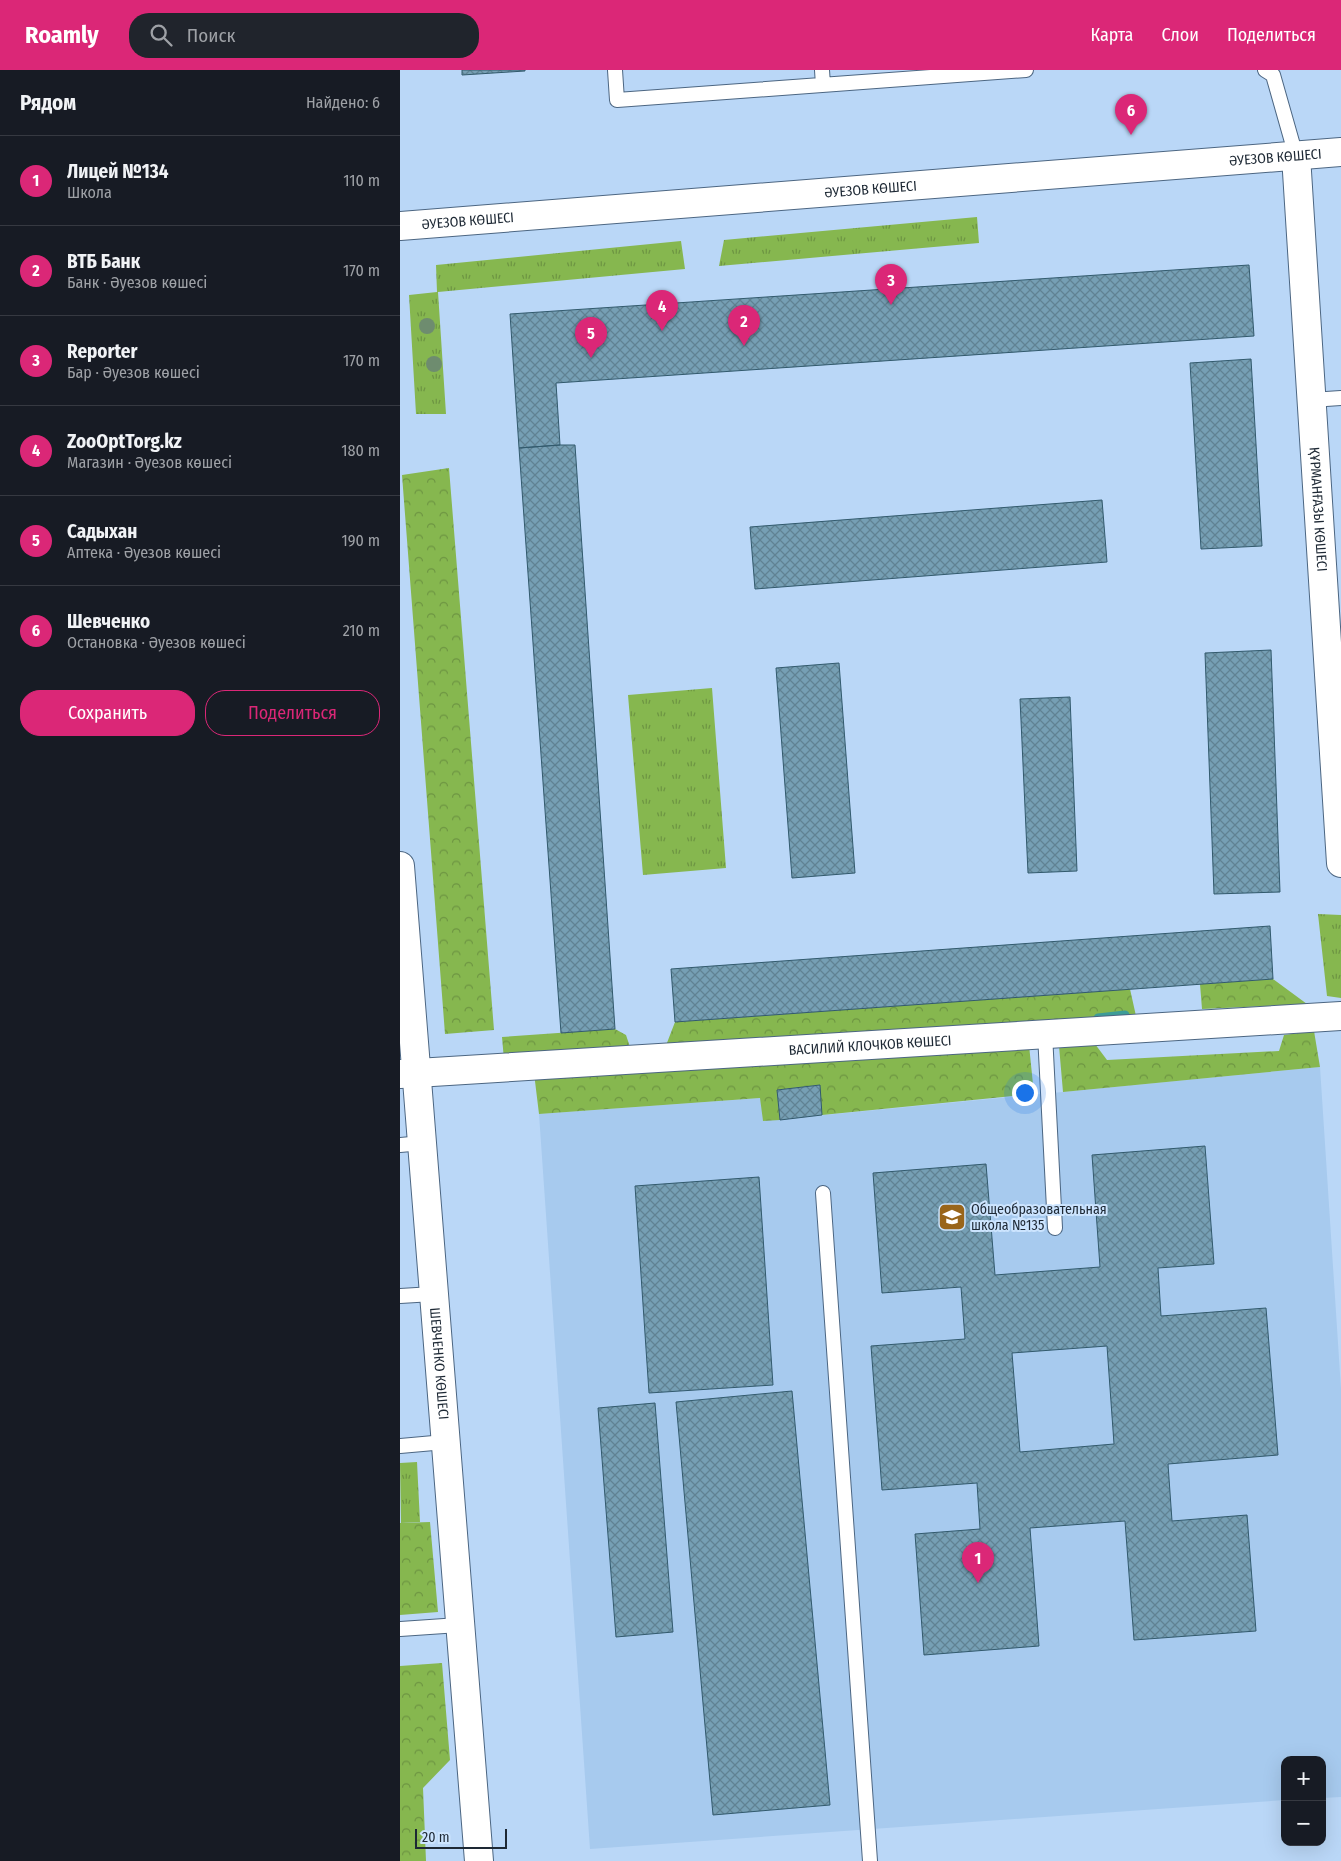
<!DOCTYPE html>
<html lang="ru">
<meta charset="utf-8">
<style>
:root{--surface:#171b24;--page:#20242c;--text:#f1f3f6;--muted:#9ea1a6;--line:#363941;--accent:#db2777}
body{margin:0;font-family:"Fira Sans Condensed",sans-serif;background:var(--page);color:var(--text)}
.controls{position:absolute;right:15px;bottom:15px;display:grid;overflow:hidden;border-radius:10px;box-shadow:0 5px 20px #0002}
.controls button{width:45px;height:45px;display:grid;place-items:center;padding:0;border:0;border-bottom:1px solid var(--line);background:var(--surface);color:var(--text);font:25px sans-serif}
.scale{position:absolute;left:15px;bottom:12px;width:92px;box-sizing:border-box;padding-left:5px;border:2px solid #1d2834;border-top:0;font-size:14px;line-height:18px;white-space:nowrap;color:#1d2834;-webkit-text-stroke:4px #cce4fe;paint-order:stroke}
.you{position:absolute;left:624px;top:1022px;width:18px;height:18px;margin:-12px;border:4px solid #fff;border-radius:50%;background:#1a73e8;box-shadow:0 0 0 8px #1a73e833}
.badge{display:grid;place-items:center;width:32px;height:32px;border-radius:50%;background:var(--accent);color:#fff;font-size:16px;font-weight:700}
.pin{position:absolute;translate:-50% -41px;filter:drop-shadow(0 1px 2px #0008)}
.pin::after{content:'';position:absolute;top:26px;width:18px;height:15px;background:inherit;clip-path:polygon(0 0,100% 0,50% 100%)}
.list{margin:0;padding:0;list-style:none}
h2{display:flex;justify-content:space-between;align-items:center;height:65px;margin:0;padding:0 20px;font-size:21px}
h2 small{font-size:16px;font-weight:400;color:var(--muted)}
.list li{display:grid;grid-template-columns:32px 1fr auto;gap:15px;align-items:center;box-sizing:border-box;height:90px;padding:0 20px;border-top:1px solid var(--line)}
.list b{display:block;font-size:19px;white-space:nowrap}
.list p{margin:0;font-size:16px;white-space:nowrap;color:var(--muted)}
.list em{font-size:16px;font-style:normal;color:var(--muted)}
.actions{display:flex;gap:10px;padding:15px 20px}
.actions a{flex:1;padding:11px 0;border:1px solid var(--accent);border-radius:20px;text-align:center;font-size:18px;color:var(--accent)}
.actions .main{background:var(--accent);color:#fff}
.icon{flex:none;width:28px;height:28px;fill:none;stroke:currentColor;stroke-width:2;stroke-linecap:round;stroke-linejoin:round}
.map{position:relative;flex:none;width:941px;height:1791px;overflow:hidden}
header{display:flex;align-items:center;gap:30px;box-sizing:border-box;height:70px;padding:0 25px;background:var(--accent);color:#fff}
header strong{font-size:24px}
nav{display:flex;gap:28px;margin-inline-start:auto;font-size:18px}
.search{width:350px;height:45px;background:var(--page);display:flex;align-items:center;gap:12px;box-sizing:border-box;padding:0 18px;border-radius:20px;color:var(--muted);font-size:19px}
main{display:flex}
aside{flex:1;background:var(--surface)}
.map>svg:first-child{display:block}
.built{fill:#a7caee}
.grass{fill:url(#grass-tufts)}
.forest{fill:url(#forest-crowns)}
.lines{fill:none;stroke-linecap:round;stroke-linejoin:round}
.stream{stroke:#3d9c97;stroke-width:9}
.building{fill:url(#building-cross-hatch);stroke:#325a6d;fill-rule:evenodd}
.lane-casing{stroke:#4c6682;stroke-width:16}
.street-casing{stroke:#4c6682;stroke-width:30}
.secondary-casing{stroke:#4c6682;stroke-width:30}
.lane{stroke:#fff;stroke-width:14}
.street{stroke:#fff;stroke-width:28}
.secondary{stroke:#fff;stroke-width:28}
.tree{fill:#6e8c6f}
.labels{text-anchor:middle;stroke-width:4;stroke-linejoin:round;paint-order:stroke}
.street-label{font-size:14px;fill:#1d2834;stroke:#cce4fe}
.poi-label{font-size:14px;fill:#1d2834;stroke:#cce4fe;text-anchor:start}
</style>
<header>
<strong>Roamly</strong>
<div class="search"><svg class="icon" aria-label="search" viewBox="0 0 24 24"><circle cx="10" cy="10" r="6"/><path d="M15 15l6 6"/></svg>Поиск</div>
<nav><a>Карта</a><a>Слои</a><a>Поделиться</a></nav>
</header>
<main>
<aside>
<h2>Рядом<small>Найдено: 6</small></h2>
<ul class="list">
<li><span class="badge">1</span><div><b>Лицей №134</b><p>Школа</p></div><em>110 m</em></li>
<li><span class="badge">2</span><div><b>ВТБ Банк</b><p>Банк · Әуезов көшесі</p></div><em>170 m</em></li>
<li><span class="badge">3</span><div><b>Reporter</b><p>Бар · Әуезов көшесі</p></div><em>170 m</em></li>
<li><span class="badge">4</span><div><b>ZooOptTorg.kz</b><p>Магазин · Әуезов көшесі</p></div><em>180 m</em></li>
<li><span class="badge">5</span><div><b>Садыхан</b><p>Аптека · Әуезов көшесі</p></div><em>190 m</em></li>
<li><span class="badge">6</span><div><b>Шевченко</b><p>Остановка · Әуезов көшесі</p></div><em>210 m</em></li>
</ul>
<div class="actions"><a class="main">Сохранить</a><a>Поделиться</a></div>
</aside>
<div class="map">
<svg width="941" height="1791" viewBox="0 0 941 1791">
<defs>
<pattern id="grass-tufts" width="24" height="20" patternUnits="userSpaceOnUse" patternTransform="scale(1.25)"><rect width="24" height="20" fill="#86b74f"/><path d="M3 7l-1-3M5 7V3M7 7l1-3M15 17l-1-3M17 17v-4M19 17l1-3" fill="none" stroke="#6d9542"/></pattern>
<pattern id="forest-crowns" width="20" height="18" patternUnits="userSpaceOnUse" patternTransform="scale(1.25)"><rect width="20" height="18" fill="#86b74f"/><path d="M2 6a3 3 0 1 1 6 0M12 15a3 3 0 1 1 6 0" fill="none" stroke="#6d9542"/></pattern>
<pattern id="building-cross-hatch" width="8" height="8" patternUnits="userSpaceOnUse" patternTransform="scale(1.25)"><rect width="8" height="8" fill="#769fb4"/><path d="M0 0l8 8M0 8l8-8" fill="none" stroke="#608293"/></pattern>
</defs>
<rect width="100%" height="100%" fill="#bad7f7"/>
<path class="built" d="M 920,997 L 941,1319 L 941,1727 L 922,1728 L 922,1690 L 885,1690 L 885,1730 L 190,1779 L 139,1044 L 361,1028 L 363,1051 Z"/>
<path class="grass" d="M 577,147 L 579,173 L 319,196 L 324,170 Z
M 281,171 L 285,199 L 38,222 L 46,344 L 16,344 L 9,225 L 37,222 L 36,195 Z
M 312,618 L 326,798 L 243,805 L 228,625 Z
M 918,844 L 941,845 L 941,928 L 927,926 Z
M 17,1392 L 20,1452 L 1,1453 L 0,1393 Z"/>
<path class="forest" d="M 49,398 L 94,960 L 45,964 L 2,405 Z
M 873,909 L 907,934 L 802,939 L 800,914 Z
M 730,919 L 736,946 L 265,978 L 275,952 Z
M 215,959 L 226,965 L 232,983 L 104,990 L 102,967 Z
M 914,961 L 920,997 L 663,1022 L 659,976 L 695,974 L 707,990 L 879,981 L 884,965 Z
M 629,975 L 634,1024 L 422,1045 L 419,1015 L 377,1020 L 380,1050 L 363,1051 L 360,1028 L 139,1044 L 134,1003 Z
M 30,1452 L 38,1542 L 0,1545 L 0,1453 Z
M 42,1593 L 50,1690 L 23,1718 L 26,1791 L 0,1791 L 0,1596 Z"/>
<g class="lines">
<path class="stream" d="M 698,948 L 725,945"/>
</g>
<path class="building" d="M 62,0 L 125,0 L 125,1 L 62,5 Z
M 849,195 L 854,266 L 156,313 L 160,375 L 119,378 L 110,244 Z
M 851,289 L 862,476 L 801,479 L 790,293 Z
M 160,375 L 175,375 L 215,959 L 161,963 L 119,378 Z
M 702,430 L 707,492 L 355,519 L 350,457 Z
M 871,580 L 880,822 L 814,824 L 805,583 Z
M 439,593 L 455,803 L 392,808 L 376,598 Z
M 670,627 L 677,801 L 628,803 L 620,629 Z
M 870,856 L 873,909 L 275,952 L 271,899 Z
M 420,1015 L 422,1045 L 380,1050 L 377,1020 Z
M 805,1076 L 814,1194 L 758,1198 L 761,1246 L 866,1238 L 878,1385 L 768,1394 L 772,1451 L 847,1445 L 856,1561 L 734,1570 L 725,1451 L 630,1458 L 639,1576 L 524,1585 L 515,1464 L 580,1459 L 577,1413 L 482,1420 L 471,1276 L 565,1269 L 561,1217 L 482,1223 L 473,1103 L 586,1094 L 595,1205 L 700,1197 L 692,1085 ZM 707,1276 L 714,1374 L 620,1382 L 612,1283 Z
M 359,1107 L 373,1315 L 249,1323 L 235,1116 Z
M 392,1321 L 430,1735 L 313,1745 L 276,1332 Z
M 255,1333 L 273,1562 L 216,1567 L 198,1338 Z"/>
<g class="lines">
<g class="lane-casing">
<path id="lane" d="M 215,0 L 217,30 L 626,0
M 422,0 L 423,15
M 865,0 L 873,5 L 896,86
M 911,330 L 941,328
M 645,964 L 655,1158
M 0,1075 L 22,1073
M 423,1123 L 470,1791
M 0,1226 L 33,1224
M 0,1376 L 45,1372
M 0,1559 L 59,1555"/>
</g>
<g class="street-casing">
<g id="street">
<path id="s1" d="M 896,86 L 941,793"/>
<path id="s2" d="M 0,1004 L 941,946"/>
</g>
</g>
<g class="secondary-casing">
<g id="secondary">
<path id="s3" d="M 0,156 L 941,82"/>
<path id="s4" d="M 0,796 L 79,1791"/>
</g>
</g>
<use href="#lane" class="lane"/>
<use href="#street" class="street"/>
<use href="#secondary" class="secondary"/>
</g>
<g class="tree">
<circle cx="27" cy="256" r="8"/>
<circle cx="34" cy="294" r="8"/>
</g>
<defs>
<g id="school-square" transform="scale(1.4375)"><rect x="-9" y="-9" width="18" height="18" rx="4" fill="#99651a" stroke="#cce4fe"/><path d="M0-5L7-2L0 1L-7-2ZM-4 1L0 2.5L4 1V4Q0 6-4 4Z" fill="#fff"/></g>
</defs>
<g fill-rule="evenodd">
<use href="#school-square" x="552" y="1147"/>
</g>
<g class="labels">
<g class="street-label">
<text dy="5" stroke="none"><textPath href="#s3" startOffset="878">ӘУЕЗОВ КӨШЕСІ</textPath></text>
<text dy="5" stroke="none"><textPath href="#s3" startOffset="472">ӘУЕЗОВ КӨШЕСІ</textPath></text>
<text dy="5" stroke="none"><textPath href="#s3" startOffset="68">ӘУЕЗОВ КӨШЕСІ</textPath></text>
<text dy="5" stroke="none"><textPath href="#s1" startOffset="354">ҚҰРМАНҒАЗЫ КӨШЕСІ</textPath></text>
<text dy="5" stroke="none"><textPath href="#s2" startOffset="471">ВАСИЛИЙ КЛОЧКОВ КӨШЕСІ</textPath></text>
<text dy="5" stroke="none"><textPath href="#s4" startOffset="499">ШЕВЧЕНКО КӨШЕСІ</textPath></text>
</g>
<g class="poi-label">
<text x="571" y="1144">Общеобразовательная<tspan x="571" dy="16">школа №135</tspan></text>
</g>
</g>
</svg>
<div class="controls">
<button>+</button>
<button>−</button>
</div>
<div class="scale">20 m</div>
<div class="you"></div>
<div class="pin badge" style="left:578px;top:1513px">1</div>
<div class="pin badge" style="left:344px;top:276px">2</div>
<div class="pin badge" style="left:491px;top:235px">3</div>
<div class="pin badge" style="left:262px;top:261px">4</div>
<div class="pin badge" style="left:191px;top:288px">5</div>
<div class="pin badge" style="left:731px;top:65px">6</div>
</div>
</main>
